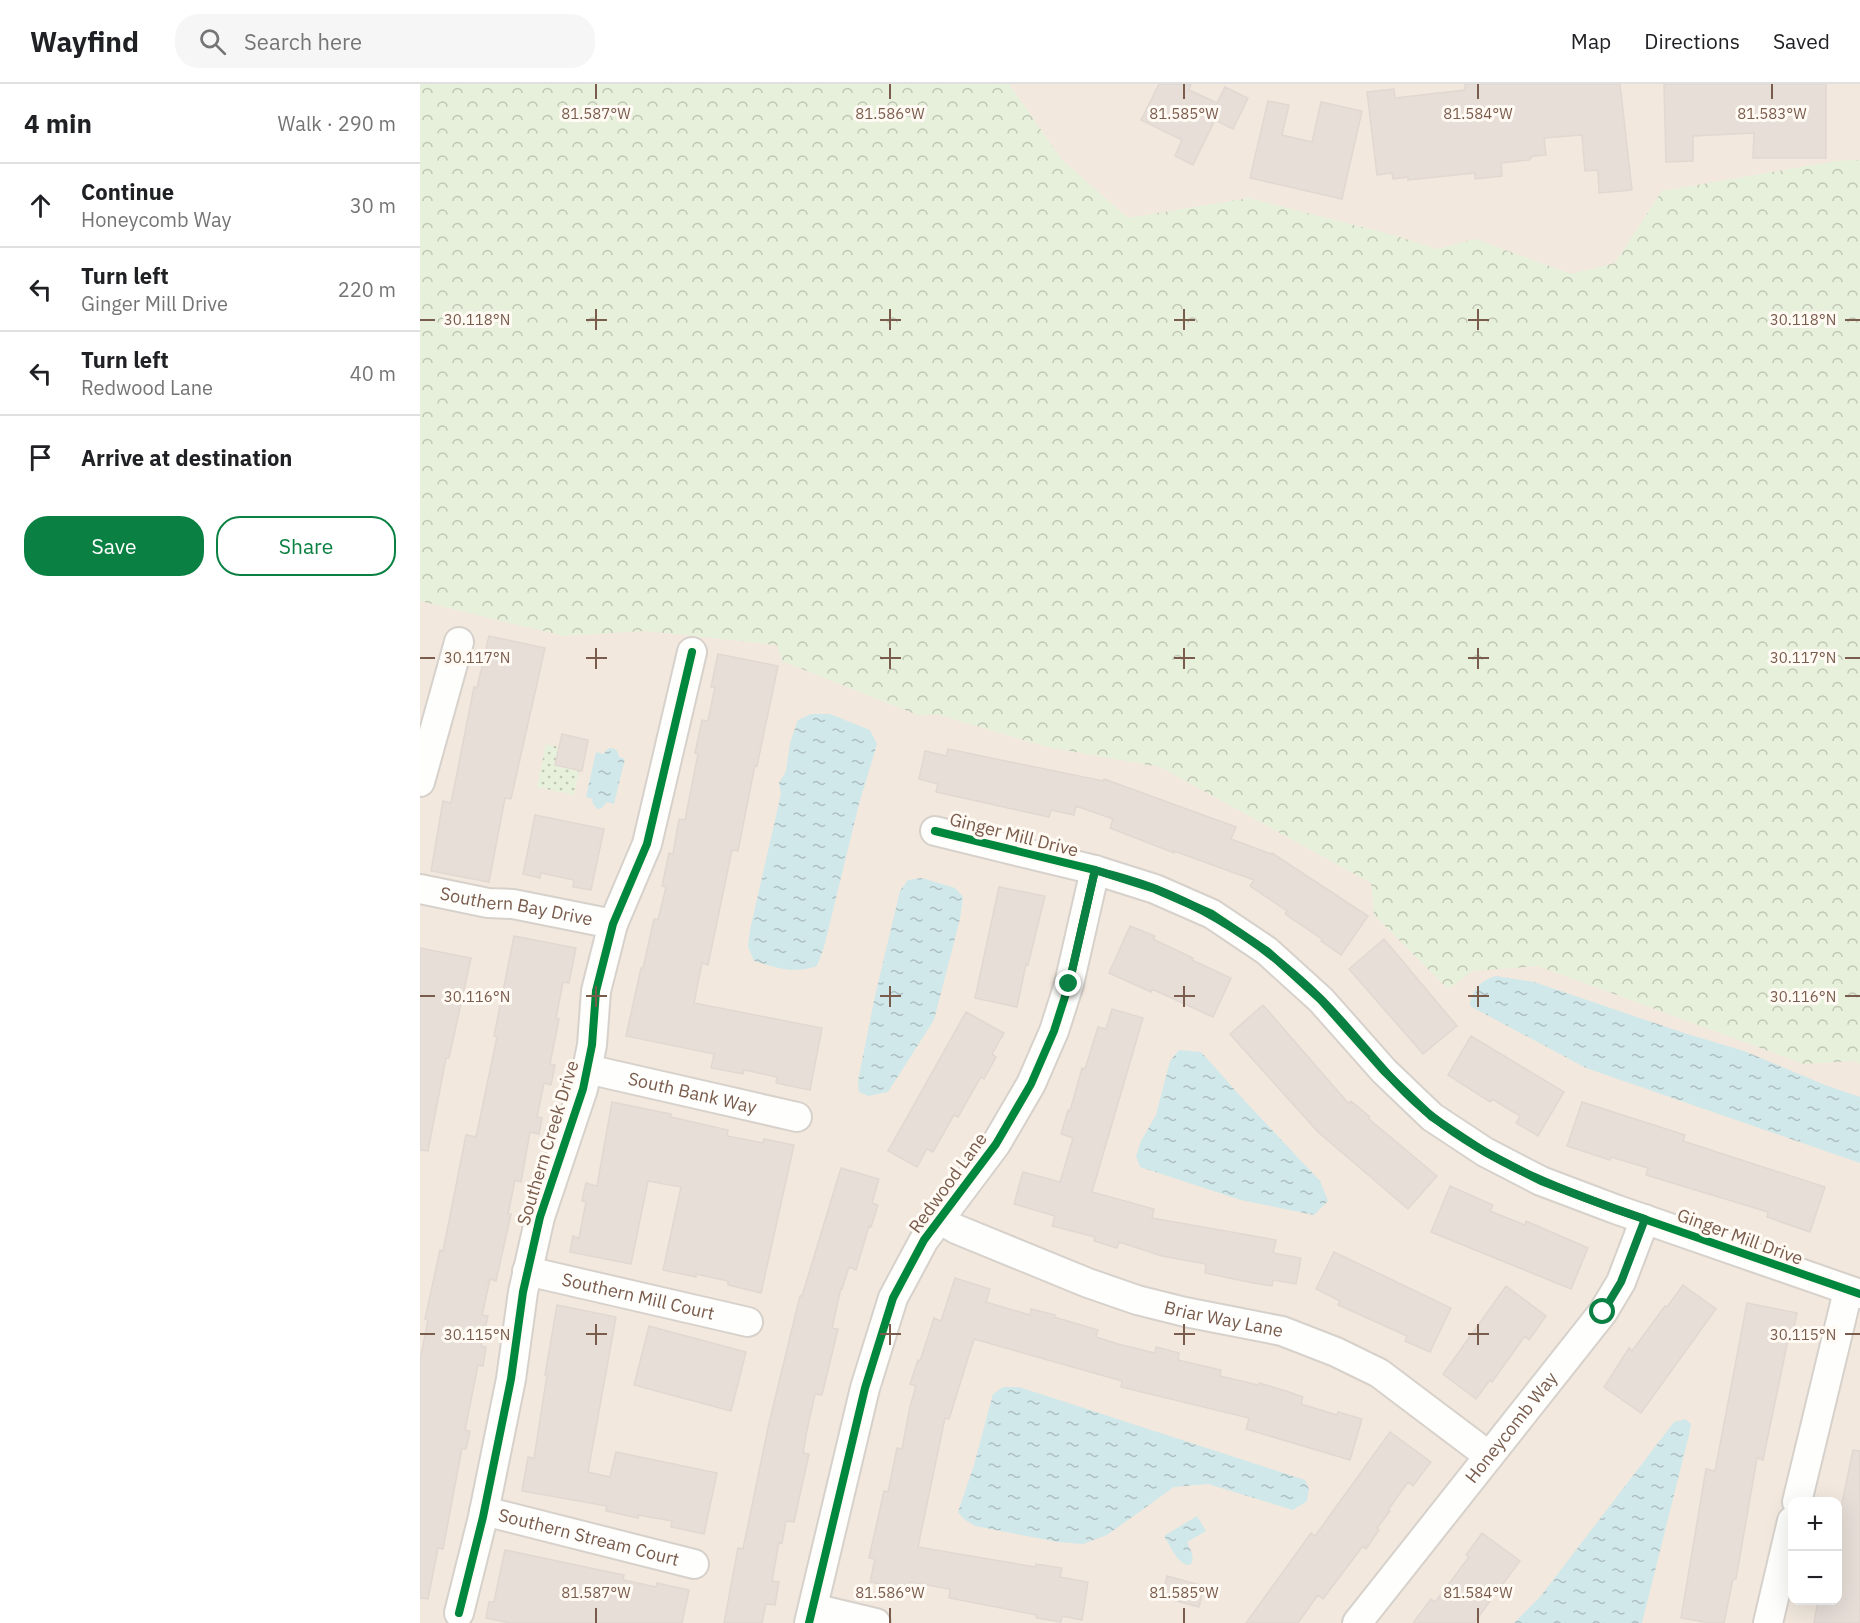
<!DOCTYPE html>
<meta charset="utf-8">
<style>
:root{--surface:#fff;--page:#f6f6f6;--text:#202124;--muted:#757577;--line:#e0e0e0;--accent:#0b8043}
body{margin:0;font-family:"IBM Plex Sans",sans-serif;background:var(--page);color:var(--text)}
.controls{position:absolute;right:18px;bottom:18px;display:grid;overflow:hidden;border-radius:12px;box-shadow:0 6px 24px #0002}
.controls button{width:54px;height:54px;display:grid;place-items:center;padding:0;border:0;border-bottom:2px solid var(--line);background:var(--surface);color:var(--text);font:30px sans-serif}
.stop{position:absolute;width:18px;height:18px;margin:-14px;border:4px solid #0b8043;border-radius:50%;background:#fff}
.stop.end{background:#0b8043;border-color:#fff;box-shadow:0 2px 6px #0008}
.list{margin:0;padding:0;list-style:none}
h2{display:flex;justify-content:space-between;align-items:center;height:78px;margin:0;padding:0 24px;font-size:26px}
h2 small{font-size:20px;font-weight:400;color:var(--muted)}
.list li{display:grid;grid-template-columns:39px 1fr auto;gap:18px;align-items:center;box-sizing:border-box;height:84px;padding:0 24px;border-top:2px solid var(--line)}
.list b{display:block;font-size:22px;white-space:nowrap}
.list p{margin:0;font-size:20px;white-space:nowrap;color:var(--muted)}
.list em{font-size:20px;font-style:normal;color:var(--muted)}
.actions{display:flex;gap:12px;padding:18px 24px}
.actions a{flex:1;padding:14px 0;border:2px solid var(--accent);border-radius:24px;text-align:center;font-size:21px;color:var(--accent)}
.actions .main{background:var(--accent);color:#fff}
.icon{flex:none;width:33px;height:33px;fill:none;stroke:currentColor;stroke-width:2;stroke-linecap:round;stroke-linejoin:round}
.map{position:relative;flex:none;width:1440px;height:1539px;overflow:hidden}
header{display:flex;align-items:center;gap:36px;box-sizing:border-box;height:84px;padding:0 30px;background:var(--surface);border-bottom:2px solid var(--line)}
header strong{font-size:28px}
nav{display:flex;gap:33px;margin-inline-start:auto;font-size:21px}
.search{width:420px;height:54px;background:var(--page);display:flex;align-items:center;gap:15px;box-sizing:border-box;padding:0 21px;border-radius:24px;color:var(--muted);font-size:22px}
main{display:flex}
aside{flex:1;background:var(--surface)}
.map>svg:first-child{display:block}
.residential{fill:#f2e8de;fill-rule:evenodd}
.forest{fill:url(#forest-crowns)}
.park{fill:url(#park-dots)}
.water{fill:url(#water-ripples)}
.building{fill:#e6ded7;stroke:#e2d8d2;stroke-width:1.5}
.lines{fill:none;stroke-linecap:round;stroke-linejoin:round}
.minor-casing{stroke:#d7d1cb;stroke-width:32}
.minor{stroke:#fefefd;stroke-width:28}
.cycleway-casing{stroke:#fffaf3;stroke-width:11}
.cycleway{stroke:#00873e;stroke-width:8}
.route{stroke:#0b8043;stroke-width:8}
.ticks{fill:none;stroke:#7a5c4d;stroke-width:2}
.labels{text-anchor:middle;stroke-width:6;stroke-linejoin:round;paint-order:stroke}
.street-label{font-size:18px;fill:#7a5c4d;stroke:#fffaf3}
.ticks-label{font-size:15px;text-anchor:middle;fill:#7a5c4d;stroke:#fffaf3;stroke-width:6;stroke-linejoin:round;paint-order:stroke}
</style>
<header>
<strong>Wayfind</strong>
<div class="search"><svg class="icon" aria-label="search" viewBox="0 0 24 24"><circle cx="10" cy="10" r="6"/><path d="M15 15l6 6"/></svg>Search here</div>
<nav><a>Map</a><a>Directions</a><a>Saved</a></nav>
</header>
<main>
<aside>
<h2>4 min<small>Walk · 290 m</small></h2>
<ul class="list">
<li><svg class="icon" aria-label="ahead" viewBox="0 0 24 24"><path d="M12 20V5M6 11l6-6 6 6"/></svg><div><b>Continue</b><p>Honeycomb Way</p></div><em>30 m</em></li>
<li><svg class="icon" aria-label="left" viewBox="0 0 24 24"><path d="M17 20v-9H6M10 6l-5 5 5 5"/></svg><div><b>Turn left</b><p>Ginger Mill Drive</p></div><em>220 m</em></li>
<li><svg class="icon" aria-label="left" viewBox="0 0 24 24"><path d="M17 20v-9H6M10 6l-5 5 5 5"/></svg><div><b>Turn left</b><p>Redwood Lane</p></div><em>40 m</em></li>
<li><svg class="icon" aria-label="arrive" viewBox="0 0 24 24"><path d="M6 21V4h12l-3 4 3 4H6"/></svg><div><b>Arrive at destination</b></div></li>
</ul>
<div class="actions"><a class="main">Save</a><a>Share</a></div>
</aside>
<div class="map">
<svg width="1440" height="1539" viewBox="0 0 1440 1539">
<defs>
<pattern id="forest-crowns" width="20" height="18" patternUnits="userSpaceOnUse" patternTransform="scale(1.5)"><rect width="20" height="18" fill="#e7f0db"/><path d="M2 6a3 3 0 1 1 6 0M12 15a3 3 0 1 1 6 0" fill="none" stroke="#c0c6b4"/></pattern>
<pattern id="park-dots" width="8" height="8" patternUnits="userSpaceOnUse" patternTransform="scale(1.5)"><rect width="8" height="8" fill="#e7f0db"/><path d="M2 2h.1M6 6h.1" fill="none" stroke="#c0c6b4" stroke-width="1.8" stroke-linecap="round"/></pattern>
<pattern id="water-ripples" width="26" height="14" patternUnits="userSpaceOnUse" patternTransform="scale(1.5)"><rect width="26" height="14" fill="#d0e8ea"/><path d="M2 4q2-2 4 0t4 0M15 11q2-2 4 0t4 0" fill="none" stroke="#aebfc0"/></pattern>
</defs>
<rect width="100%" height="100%" fill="#f9f5f0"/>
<path class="residential" d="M 0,0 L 1440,0 L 1440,1539 L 0,1539 ZM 1372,1418 L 1418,1418 L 1418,1516 L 1372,1516 Z"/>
<path class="forest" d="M 0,0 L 589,0 L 642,76 L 708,134 L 829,114 L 973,151 L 1017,165 L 1055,155 L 1151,190 L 1195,179 L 1242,107 L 1416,77 L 1440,76 L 1440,980 L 1433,977 L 1384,980 L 1118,882 L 1053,887 L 1028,905 L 954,831 L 951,799 L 740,683 L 627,663 L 516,630 L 500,632 L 362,577 L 357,561 L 225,547 L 144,552 L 0,517 Z"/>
<path class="park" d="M 126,660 L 139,663 L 135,681 L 159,687 L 154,711 L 117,703 Z"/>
<path class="water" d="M 391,630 L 410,630 L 450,646 L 457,660 L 439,720 L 404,863 L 397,882 C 374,890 357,884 334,877 L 328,863 L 330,846 L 361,710 L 359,699 L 366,687 L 370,659 L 378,636 Z
M 189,664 C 196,664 198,667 199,673 L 205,675 L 194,720 L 187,718 L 182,724 L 177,725 L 172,718 L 173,715 L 166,713 L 176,668 L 183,670 Z
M 502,794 L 535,804 L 543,813 L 540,835 L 514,936 L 468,1008 L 448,1012 L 439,1008 L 438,997 L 455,912 L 480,807 L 488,796 Z
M 1076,892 L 1114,898 L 1264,949 L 1324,967 L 1405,1001 L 1440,1013 L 1440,1079 L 1166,984 L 1050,922 C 1052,905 1060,897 1076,892 Z
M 759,966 L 781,968 L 823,1015 L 900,1097 L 908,1117 L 894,1131 L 821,1116 L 720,1083 L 716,1072 L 721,1057 L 736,1031 L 750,977 Z
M 583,1303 L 599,1303 L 885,1396 L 889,1405 L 887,1417 L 873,1426 L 788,1400 L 754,1403 L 687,1451 L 663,1460 L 638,1458 L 555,1442 L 544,1435 L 538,1428 L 554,1381 L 573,1310 Z
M 1265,1335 L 1271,1340 L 1269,1351 L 1222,1539 L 1094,1539 L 1120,1513 L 1254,1338 Z
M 777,1432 L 786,1447 L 767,1458 C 770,1466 776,1473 770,1481 C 757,1481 751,1462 744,1452 Z"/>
<path class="building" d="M 739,0 L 771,0 L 769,6 L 797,19 L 805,3 L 828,14 L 813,45 L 795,36 L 773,81 L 755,72 L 762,56 L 721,36 Z
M 1045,0 L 1200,0 L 1212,106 L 1179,109 L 1178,86 L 1165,87 L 1162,51 L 1124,54 L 1126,71 L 1113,72 L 1109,76 L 1081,79 L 1082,92 L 1055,95 L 1055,89 L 988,96 L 988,93 L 973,95 L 972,89 L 957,91 L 947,8 L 974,5 L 975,14 L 1045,6 Z
M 1244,0 L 1406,0 L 1406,74 L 1333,74 L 1334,49 L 1273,52 L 1273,77 L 1246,78 Z
M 848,17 L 869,21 L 862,51 L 892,58 L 901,18 L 942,27 L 922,115 L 830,94 Z
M 69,552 L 125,564 L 91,715 L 85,714 L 69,798 L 11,787 L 23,717 L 31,719 L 54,603 L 57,604 Z
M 298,570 L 358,582 L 337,682 L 335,681 L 318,767 L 312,766 L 288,881 L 282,879 L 274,919 L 402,944 L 390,1006 L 356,999 L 357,993 L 324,986 L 323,990 L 291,984 L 294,970 L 206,952 L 221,884 L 223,884 L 234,835 L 238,836 L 246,803 L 242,802 L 249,769 L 253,770 L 259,735 L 265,736 L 278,670 L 275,669 L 282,636 L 288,637 L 295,603 L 291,603 Z
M 142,650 L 168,656 L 162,687 L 135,681 Z
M 528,665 L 683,697 L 684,695 L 816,743 L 811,755 L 851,770 L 852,769 L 948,832 L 921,871 L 901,857 L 902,855 L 865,830 L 867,827 L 830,802 L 834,796 L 754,767 L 754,769 L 690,744 L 693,735 L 656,722 L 654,731 L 631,726 L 629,733 L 516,708 L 518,700 L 499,695 L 505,667 L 526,672 Z
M 115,731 L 184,745 L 171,806 L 153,803 L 154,796 L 121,789 L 120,794 L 103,790 Z
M 579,803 L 625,812 L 608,881 L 606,880 L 597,923 L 555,914 Z
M 710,842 L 735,852 L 733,855 L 773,874 L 772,876 L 811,894 L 793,933 L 732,905 L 731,908 L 689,889 Z
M 94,852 L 156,864 L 149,899 L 143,898 L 136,934 L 139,935 L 130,980 L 135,981 L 131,1001 L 124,999 L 117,1033 L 122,1034 L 119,1050 L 110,1048 L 101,1098 L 95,1096 L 88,1130 L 91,1130 L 76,1197 L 70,1195 L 62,1231 L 68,1232 L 61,1262 L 66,1263 L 63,1282 L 58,1281 L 45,1346 L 50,1347 L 46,1365 L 42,1364 L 23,1465 L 18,1464 L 8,1515 L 0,1514 L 0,1276 L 8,1236 L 5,1235 L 20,1166 L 23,1167 L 46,1051 L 56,1053 L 77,953 L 74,952 Z
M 964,855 L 1037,942 L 1003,970 L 929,885 Z
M 0,864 L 51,874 L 29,974 L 26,974 L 8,1067 L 0,1066 Z
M 843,921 L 929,1020 L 931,1017 L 950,1033 L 949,1035 L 1017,1092 L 988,1125 L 898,1048 L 810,950 Z
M 692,925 L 723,934 L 672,1108 L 734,1125 L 732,1134 L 856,1156 L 853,1169 L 881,1174 L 876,1200 L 853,1196 L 852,1202 L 828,1198 L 785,1189 L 786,1180 L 742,1172 L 699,1158 L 697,1164 L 674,1157 L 675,1153 L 632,1142 L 635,1132 L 594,1120 L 603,1088 L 640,1098 L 653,1054 L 641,1050 L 648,1026 L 650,1027 L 662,984 L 665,985 L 678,943 L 686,945 Z
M 546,928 L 584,949 L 572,970 L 576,973 L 564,995 L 561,993 L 538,1033 L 534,1031 L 513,1068 L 507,1065 L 497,1083 L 468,1067 Z
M 1051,952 L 1144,1008 L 1118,1052 L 1096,1039 L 1100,1032 L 1072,1015 L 1070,1018 L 1028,991 Z
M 192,1018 L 251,1030 L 251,1033 L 308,1046 L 307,1052 L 343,1059 L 344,1055 L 374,1061 L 341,1209 L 308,1201 L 308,1197 L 276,1190 L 276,1193 L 243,1186 L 261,1103 L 228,1097 L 211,1180 L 150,1168 L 153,1152 L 159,1154 L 166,1118 L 162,1117 L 166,1099 L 177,1102 Z
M 1162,1018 L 1265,1051 L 1263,1057 L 1405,1103 L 1390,1148 L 1347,1133 L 1348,1128 L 1226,1091 L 1228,1084 L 1191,1073 L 1190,1076 L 1147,1062 Z
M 421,1084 L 459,1095 L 452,1119 L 458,1121 L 451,1143 L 449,1142 L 436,1186 L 429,1183 L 422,1205 L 421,1204 L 412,1244 L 418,1245 L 402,1311 L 395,1310 L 387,1346 L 383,1369 L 389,1370 L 374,1438 L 366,1437 L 362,1459 L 359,1458 L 352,1497 L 359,1498 L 355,1521 L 346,1520 L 342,1539 L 304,1539 L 318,1464 L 323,1465 L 349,1339 L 380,1212 L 382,1212 Z
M 1030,1102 L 1073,1121 L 1070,1127 L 1105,1141 L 1106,1137 L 1168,1164 L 1151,1205 L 1011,1148 Z
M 914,1168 L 1031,1224 L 1010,1268 L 985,1257 L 987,1252 L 918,1221 L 920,1217 L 896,1205 Z
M 535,1194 L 570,1205 L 566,1218 L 610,1231 L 611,1225 L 635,1231 L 634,1233 L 678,1246 L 676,1253 L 698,1260 L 735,1269 L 736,1263 L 759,1269 L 758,1276 L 801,1286 L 800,1292 L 838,1301 L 839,1299 L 866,1307 L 883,1313 L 881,1320 L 917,1331 L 918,1328 L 942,1335 L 930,1376 L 826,1345 L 829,1334 L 701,1303 L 702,1297 L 554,1255 L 529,1335 L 525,1334 L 498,1463 L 615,1483 L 616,1480 L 642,1484 L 640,1493 L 668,1498 L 662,1536 L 642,1532 L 641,1538 L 616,1534 L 617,1531 L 529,1514 L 530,1505 L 490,1498 L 489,1506 L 450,1498 L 455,1475 L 449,1474 L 464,1407 L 468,1408 L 477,1364 L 482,1365 L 490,1323 L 496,1302 L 490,1300 L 498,1276 L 500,1277 L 514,1234 L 521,1237 Z
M 1263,1201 L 1296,1225 L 1221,1329 L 1184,1303 L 1209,1264 L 1212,1267 L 1245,1222 L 1247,1223 Z
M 1086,1202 L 1126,1232 L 1109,1256 L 1105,1252 L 1072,1298 L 1070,1296 L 1056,1315 L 1023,1290 Z
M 1327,1219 L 1377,1229 L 1371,1257 L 1368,1256 L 1343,1376 L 1337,1374 L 1316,1495 L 1313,1495 L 1304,1539 L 1290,1539 L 1261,1534 L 1286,1385 L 1295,1387 Z
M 137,1221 L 196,1233 L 168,1388 L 190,1393 L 196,1368 L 297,1389 L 284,1450 L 251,1443 L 252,1437 L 218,1431 L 218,1434 L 186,1427 L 187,1422 L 102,1407 L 108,1373 L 114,1374 L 127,1291 L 125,1291 Z
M 229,1242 L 326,1268 L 311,1327 L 214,1301 Z
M 970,1348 L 1011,1378 L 993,1402 L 988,1398 L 968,1426 L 970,1427 L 957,1444 L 959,1446 L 946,1465 L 943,1462 L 903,1515 L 898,1511 L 878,1539 L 826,1539 L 891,1449 L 895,1452 Z
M 1433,1366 L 1440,1367 L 1440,1539 L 1394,1539 L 1398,1516 L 1418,1516 L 1418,1438 Z
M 1062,1449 L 1100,1477 L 1054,1539 L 993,1539 L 1011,1515 L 1015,1518 L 1049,1473 L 1046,1471 Z
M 85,1466 L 204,1491 L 203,1496 L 236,1503 L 237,1499 L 269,1506 L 262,1539 L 90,1539 L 66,1534 L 69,1518 L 74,1518 Z
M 747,1492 L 784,1502 L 779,1523 L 742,1513 Z"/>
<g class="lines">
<g class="minor-casing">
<g id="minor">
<path d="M 0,698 L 39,558"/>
<path d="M 515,747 L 675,786 L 735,805 L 792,830 L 847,867 L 901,916 L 964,987 L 1012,1033 L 1065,1068 L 1121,1097 L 1195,1125 L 1440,1210"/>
<path id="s1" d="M 0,805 L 68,819 L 93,820 L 193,840"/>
<path id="s2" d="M 167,985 L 377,1033"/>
<path id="s3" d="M 519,1135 L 536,1145 L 668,1199 L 717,1216 L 765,1228 L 862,1247 L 916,1268 L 959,1289 L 1069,1372"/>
<path id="s4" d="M 107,1187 L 328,1238"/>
<path d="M 1377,1418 L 1428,1207"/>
<path id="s5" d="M 64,1427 L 274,1480"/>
<path d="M 393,1524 L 456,1539"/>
<path d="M 39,1529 L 63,1433 L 91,1295 L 103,1208 L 120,1133 L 163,1005 L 172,961 L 176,907 L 193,840 L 227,760 L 272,568"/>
<path d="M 389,1539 L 445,1304 L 473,1214 L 504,1156 L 576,1060 L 611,1000 L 634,947 L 649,900 L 675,786"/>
<path id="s6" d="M 937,1539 L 1183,1228 L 1201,1198 L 1225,1135"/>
<path d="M 1348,1539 L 1372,1437"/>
</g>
</g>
<use href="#minor" class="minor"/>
<g class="cycleway-casing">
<path id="cycleway" d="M 515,747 L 675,786 L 735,805 L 792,830 L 847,867 L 901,916 L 964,987 L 1012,1033 L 1065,1068 L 1121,1097 L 1195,1125 L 1440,1210
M 39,1529 L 63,1433 L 91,1295 L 103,1208 L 120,1133 L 163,1005 L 172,961 L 176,907 L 193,840 L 227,760 L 272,568
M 389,1539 L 445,1304 L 473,1214 L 504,1156 L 576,1060 L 611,1000 L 634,947 L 649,900 L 675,786"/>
</g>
<use href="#cycleway" class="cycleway"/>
</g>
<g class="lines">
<path class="route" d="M 649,900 L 675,786 C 695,792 716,797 736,805 C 799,830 853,868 901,915 C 939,953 970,1000 1013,1033 C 1076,1082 1150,1110 1225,1135 L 1201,1198 L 1183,1228"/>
</g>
<path class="ticks" d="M 176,0 L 176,15M 470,0 L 470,15M 764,0 L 764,15M 1058,0 L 1058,15M 1352,0 L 1352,15M 176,225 L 176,246M 470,225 L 470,246M 764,225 L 764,246M 1058,225 L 1058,246M 0,236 L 15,236M 166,236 L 187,236M 460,236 L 481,236M 754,236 L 775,236M 1048,236 L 1069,236M 1425,236 L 1440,236M 176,564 L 176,585M 470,564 L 470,585M 764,564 L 764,585M 1058,564 L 1058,585M 0,574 L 15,574M 166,574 L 187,574M 460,574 L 481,574M 754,574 L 775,574M 1048,574 L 1069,574M 1425,574 L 1440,574M 176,902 L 176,923M 470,902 L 470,923M 764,902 L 764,923M 1058,902 L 1058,923M 0,912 L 15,912M 166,912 L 187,912M 460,912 L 481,912M 754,912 L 775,912M 1048,912 L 1069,912M 1425,912 L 1440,912M 176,1240 L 176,1261M 470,1240 L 470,1261M 764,1240 L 764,1261M 1058,1240 L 1058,1261M 0,1250 L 15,1250M 166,1250 L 187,1250M 460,1250 L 481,1250M 754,1250 L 775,1250M 1048,1250 L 1069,1250M 1425,1250 L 1440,1250M 176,1524 L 176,1539M 470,1524 L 470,1539M 764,1524 L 764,1539M 1058,1524 L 1058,1539"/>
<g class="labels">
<g class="street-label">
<text transform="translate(594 751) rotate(14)" y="6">Ginger Mill Drive</text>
<text dy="6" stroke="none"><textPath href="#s1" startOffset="98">Southern Bay Drive</textPath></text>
<text dy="6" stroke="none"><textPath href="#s2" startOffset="108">South Bank Way</textPath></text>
<text transform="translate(128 1059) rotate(-73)" y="6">Southern Creek Drive</text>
<text transform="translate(528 1099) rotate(-54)" y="6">Redwood Lane</text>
<text transform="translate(1320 1153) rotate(20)" y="6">Ginger Mill Drive</text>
<text dy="6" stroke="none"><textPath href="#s4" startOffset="114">Southern Mill Court</textPath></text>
<text dy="6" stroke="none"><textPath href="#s3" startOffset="303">Briar Way Lane</textPath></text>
<text dy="6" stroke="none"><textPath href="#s6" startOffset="249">Honeycomb Way</textPath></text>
<text dy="6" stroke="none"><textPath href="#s5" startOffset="108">Southern Stream Court</textPath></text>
</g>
</g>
<g class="ticks-label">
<text x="176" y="35">81.587°W</text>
<text x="470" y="35">81.586°W</text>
<text x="764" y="35">81.585°W</text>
<text x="1058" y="35">81.584°W</text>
<text x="1352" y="35">81.583°W</text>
<text x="57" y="241">30.118°N</text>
<text x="1383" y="241">30.118°N</text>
<text x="57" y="579">30.117°N</text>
<text x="1383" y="579">30.117°N</text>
<text x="57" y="918">30.116°N</text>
<text x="1383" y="918">30.116°N</text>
<text x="57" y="1256">30.115°N</text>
<text x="1383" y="1256">30.115°N</text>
<text x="176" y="1514">81.587°W</text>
<text x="470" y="1514">81.586°W</text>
<text x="764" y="1514">81.585°W</text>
<text x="1058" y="1514">81.584°W</text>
</g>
</svg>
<div class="controls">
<button>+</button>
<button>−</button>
</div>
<div class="stop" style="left:1183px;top:1228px"></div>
<div class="stop end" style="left:649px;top:900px"></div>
</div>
</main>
